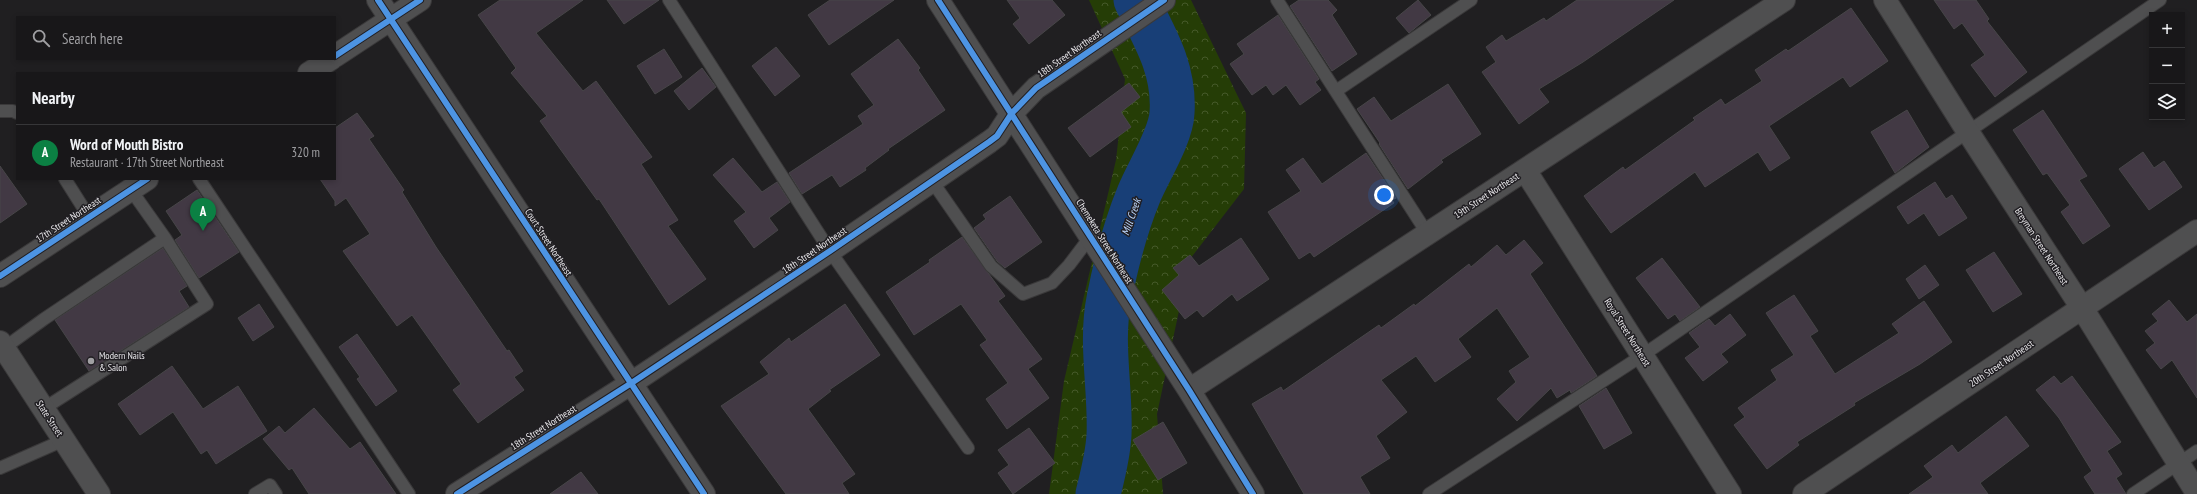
<!DOCTYPE html>
<meta charset="utf-8">
<style>
:root{--surface:#181719;--page:#252426;--text:#f1f3f6;--muted:#9f9fa2;--line:#363638;--accent:#0b8043}
body{margin:0;font-family:"PT Sans Narrow",sans-serif;background:var(--page);color:var(--text)}
.controls{position:absolute;right:12px;top:12px;display:grid;overflow:hidden;border-radius:0px;box-shadow:0 2px 6px #0003}
.controls button{width:36px;height:36px;display:grid;place-items:center;padding:0;border:0;border-bottom:1px solid var(--line);background:var(--surface);color:var(--text);font:20px sans-serif}
.you{position:absolute;left:1384px;top:195px;width:14px;height:14px;margin:-10px;border:3px solid #fff;border-radius:50%;background:#1a73e8;box-shadow:0 0 0 6px #1a73e833}
.badge{display:grid;place-items:center;width:26px;height:26px;border-radius:50%;background:var(--accent);color:#fff;font-size:13px;font-weight:700}
.pin{position:absolute;translate:-50% -33px;filter:drop-shadow(0 1px 2px #0008)}
.pin::after{content:'';position:absolute;top:21px;width:14px;height:12px;background:inherit;clip-path:polygon(0 0,100% 0,50% 100%)}
.list{margin:0;padding:0;list-style:none}
h2{display:flex;justify-content:space-between;align-items:center;height:52px;margin:0;padding:0 16px;font-size:17px}
h2 small{font-size:13px;font-weight:400;color:var(--muted)}
.list li{display:grid;grid-template-columns:26px 1fr auto;gap:12px;align-items:center;box-sizing:border-box;height:56px;padding:0 16px;border-top:1px solid var(--line)}
.list b{display:block;font-size:15px;white-space:nowrap}
.list p{margin:0;font-size:13px;white-space:nowrap;color:var(--muted)}
.list em{font-size:13px;font-style:normal;color:var(--muted)}
.icon{flex:none;width:22px;height:22px;fill:none;stroke:currentColor;stroke-width:2;stroke-linecap:round;stroke-linejoin:round}
.map{position:relative;flex:none;width:2197px;height:494px;overflow:hidden}
.search{position:absolute;background:var(--surface);box-shadow:0 2px 6px #0003;left:16px;top:16px;width:320px;height:44px;display:flex;align-items:center;gap:10px;box-sizing:border-box;padding:0 14px;border-radius:0px;color:var(--muted);font-size:15px}
.panel{position:absolute;background:var(--surface);box-shadow:0 2px 6px #0003;left:16px;top:72px;width:320px;height:108px;border-radius:0px}
.map>svg:first-child{display:block}
.forest{fill:url(#forest-crowns)}
.lines{fill:none;stroke-linecap:round;stroke-linejoin:round}
.river{stroke:#183f77;stroke-width:45}
.building{fill:#423944;stroke:#474648}
.lane-casing{stroke:#3a393a;stroke-width:14}
.street-casing{stroke:#3a393a;stroke-width:24}
.secondary-casing{stroke:#3a393a;stroke-width:24}
.lane{stroke:#4f4f50;stroke-width:12}
.street{stroke:#4f4f50;stroke-width:22}
.secondary{stroke:#4f4f50;stroke-width:22}
.cycleway-casing{stroke:#201e22;stroke-width:8}
.cycleway{stroke:#4d94e3;stroke-width:6}
.poi-dot{fill:#a1a0a3;stroke:#201e22;stroke-width:1.5}
.labels{text-anchor:middle;stroke-width:3;stroke-linejoin:round;paint-order:stroke}
.street-label{font-size:10px;fill:#e7e6e9;stroke:#201e22}
.poi-label{font-size:10px;fill:#e7e6e9;stroke:#201e22;text-anchor:start}
.water-label{font-size:11px;font-style:italic;fill:#bfd8fd;stroke:#201e22}
</style>
<div class="map">
<svg width="2197" height="494" viewBox="0 0 2197 494">
<defs>
<pattern id="forest-crowns" width="20" height="18" patternUnits="userSpaceOnUse"><rect width="20" height="18" fill="#253d06"/><path d="M2 6a3 3 0 1 1 6 0M12 15a3 3 0 1 1 6 0" fill="none" stroke="#45592a"/></pattern>
</defs>
<rect width="100%" height="100%" fill="#201f21"/>
<path class="forest" d="M 1089,0 L 1191,0 L 1246,113 L 1244,189 L 1190,259 L 1157,414 L 1163,494 L 1049,494 L 1064,381 L 1116,160 L 1125,79 Z"/>
<g class="lines">
<path class="river" d="M 1098,494 C 1103,474 1108,455 1109,435 C 1111,390 1100,343 1109,299 C 1116,263 1125,228 1139,194 C 1148,172 1171,136 1172,113 C 1175,70 1155,37 1136,0"/>
</g>
<path class="building" d="M 500,0 L 583,0 L 536,33 L 583,91 L 596,81 L 652,157 L 641,164 L 678,220 L 668,226 L 706,279 L 669,305 L 599,199 L 597,200 L 540,121 L 547,116 L 511,73 L 516,68 L 478,15 Z
M 607,0 L 659,0 L 624,24 Z
M 830,0 L 894,0 L 829,45 L 808,15 Z
M 1007,0 L 1052,0 L 1065,15 L 1029,44 L 1013,24 L 1020,18 Z
M 1299,0 L 1328,0 L 1337,10 L 1332,15 L 1357,54 L 1332,71 L 1290,6 Z
M 1418,0 L 1431,15 L 1409,33 L 1396,18 Z
M 1577,0 L 1674,0 L 1583,62 L 1539,89 L 1549,102 L 1519,124 L 1482,72 L 1496,62 L 1486,47 L 1502,35 L 1506,41 L 1544,18 L 1546,21 Z
M 1934,0 L 1976,0 L 1989,19 L 1987,21 L 2027,72 L 1995,97 L 1971,65 L 1985,55 L 1962,23 L 1954,29 Z
M 1851,8 L 1888,61 L 1850,87 L 1843,77 L 1769,126 L 1790,158 L 1770,171 L 1758,152 L 1705,187 L 1695,172 L 1611,233 L 1584,196 L 1623,167 L 1625,170 L 1695,120 L 1693,118 L 1721,99 L 1725,105 L 1762,81 L 1755,70 L 1786,49 L 1788,51 Z
M 1278,15 L 1319,79 L 1315,82 L 1321,90 L 1300,105 L 1286,85 L 1273,95 L 1266,85 L 1252,95 L 1230,64 L 1244,54 L 1237,44 Z
M 898,39 L 920,68 L 918,70 L 945,110 L 888,149 L 889,150 L 865,168 L 866,170 L 840,187 L 832,175 L 802,194 L 789,173 L 863,124 L 858,116 L 874,105 L 851,74 Z
M 776,47 L 800,76 L 775,96 L 752,66 Z
M 664,49 L 682,77 L 655,94 L 637,66 Z
M 702,68 L 716,87 L 689,110 L 674,91 Z
M 1129,83 L 1140,97 L 1121,112 L 1131,127 L 1090,157 L 1068,128 Z
M 1448,84 L 1481,134 L 1441,160 L 1443,162 L 1408,189 L 1379,144 L 1380,143 L 1357,109 L 1374,97 L 1391,121 Z
M 1907,110 L 1929,147 L 1895,173 L 1871,132 Z
M 2043,110 L 2087,176 L 2079,180 L 2110,226 L 2083,244 L 2061,212 L 2070,205 L 2047,173 L 2043,175 L 2013,130 Z
M 357,113 L 374,136 L 369,139 L 404,190 L 402,192 L 436,247 L 507,351 L 509,350 L 523,371 L 514,377 L 524,390 L 478,423 L 453,390 L 461,384 L 412,315 L 397,326 L 343,251 L 370,234 L 346,198 L 335,206 L 335,201 L 320,179 L 335,179 L 335,128 Z
M 2143,152 L 2154,168 L 2164,161 L 2182,187 L 2149,210 L 2119,169 Z
M 1366,153 L 1396,198 L 1392,200 L 1394,203 L 1314,257 L 1310,252 L 1299,259 L 1268,212 L 1301,191 L 1286,170 L 1303,158 L 1322,184 Z
M 733,158 L 762,192 L 777,182 L 790,202 L 769,218 L 778,230 L 754,248 L 734,221 L 746,212 L 713,175 Z
M 0,166 L 27,204 L 0,223 Z
M 1935,182 L 1946,199 L 1952,195 L 1967,218 L 1939,236 L 1924,213 L 1908,224 L 1897,207 Z
M 197,190 L 239,252 L 199,278 L 175,240 L 182,235 L 166,211 Z
M 1010,196 L 1042,242 L 1005,268 L 997,261 L 974,228 L 986,219 L 983,215 Z
M 962,237 L 1005,296 L 998,301 L 1042,359 L 1028,369 L 1049,398 L 1007,429 L 986,399 L 1008,383 L 980,345 L 987,340 L 961,304 L 914,335 L 886,292 L 930,262 L 929,260 Z
M 1241,238 L 1269,279 L 1237,301 L 1232,294 L 1203,317 L 1197,310 L 1185,319 L 1162,290 L 1179,275 L 1173,268 L 1190,255 L 1199,266 Z
M 1524,240 L 1543,263 L 1530,274 L 1597,376 L 1571,393 L 1570,390 L 1557,398 L 1551,388 L 1517,421 L 1497,399 L 1516,382 L 1509,371 L 1530,357 L 1497,308 L 1458,339 L 1471,357 L 1435,382 L 1416,356 L 1381,380 L 1407,412 L 1376,436 L 1390,458 L 1360,477 L 1370,494 L 1304,494 L 1252,404 L 1281,387 L 1283,391 L 1379,325 L 1381,328 L 1414,304 L 1415,306 L 1469,264 L 1471,267 L 1497,245 L 1506,255 Z
M 163,248 L 187,286 L 179,291 L 189,307 L 89,371 L 55,320 Z
M 1994,252 L 2022,294 L 1993,312 L 1966,270 Z
M 1662,258 L 1700,307 L 1680,321 L 1675,314 L 1668,319 L 1636,278 Z
M 1925,265 L 1939,285 L 1919,299 L 1906,279 Z
M 1794,295 L 1818,331 L 1810,336 L 1835,374 L 1899,333 L 1892,324 L 1924,301 L 1952,342 L 1920,364 L 1854,403 L 1855,405 L 1797,442 L 1799,445 L 1767,469 L 1734,425 L 1745,417 L 1738,408 L 1777,380 L 1771,370 L 1794,355 L 1766,313 Z
M 2169,300 L 2187,322 L 2197,314 L 2197,398 L 2172,360 L 2161,369 L 2146,350 L 2155,343 L 2145,331 L 2158,321 L 2152,314 Z
M 259,304 L 274,327 L 253,341 L 238,318 Z
M 845,304 L 880,355 L 829,390 L 831,391 L 808,409 L 855,474 L 842,483 L 849,494 L 786,494 L 721,406 L 769,374 L 760,362 L 789,338 L 791,342 Z
M 1730,314 L 1746,335 L 1721,354 L 1728,362 L 1703,381 L 1685,358 L 1700,347 L 1689,333 L 1709,319 L 1715,326 Z
M 357,334 L 397,391 L 376,406 L 357,379 L 360,377 L 339,347 Z
M 172,366 L 203,409 L 238,386 L 267,431 L 216,464 L 207,450 L 201,454 L 173,412 L 140,435 L 118,404 Z
M 2054,376 L 2061,384 L 2072,376 L 2121,442 L 2107,451 L 2122,474 L 2116,478 L 2126,494 L 2095,494 L 2084,477 L 2092,471 L 2059,418 L 2036,390 Z
M 1606,388 L 1632,433 L 1604,449 L 1579,406 Z
M 314,408 L 350,449 L 360,442 L 396,494 L 309,494 L 292,468 L 289,470 L 263,439 L 279,426 L 285,433 Z
M 2006,416 L 2029,446 L 1980,483 L 1988,494 L 1909,494 L 1933,477 L 1924,466 L 1952,445 L 1958,453 Z
M 1163,422 L 1187,463 L 1158,480 L 1133,440 Z
M 1029,428 L 1055,463 L 1013,494 L 998,473 L 1009,465 L 998,450 Z
M 581,472 L 598,494 L 550,494 Z"/>
<g class="lines">
<g class="lane-casing">
<path id="lane" d="M 669,0 L 830,251 L 968,448
M 1277,0 L 1427,233
M 1336,91 L 1471,0
M 0,111 L 13,111 L 17,113
M 65,179 L 89,217
M 199,179 L 409,494
M 932,181 L 991,266 L 1023,294 L 1052,283 L 1069,265 L 1091,236
M 131,190 L 165,238
M 4,348 L 44,319 L 165,238 L 207,304 L 43,409
M 0,468 L 64,440
M 255,494 L 270,485 L 276,494
M 1429,494 L 1643,355 L 2160,0
M 2133,494 L 2197,451"/>
</g>
<g class="street-casing">
<path id="street" d="M 378,0 L 704,494
M 938,0 L 1189,390 L 1253,494
M 1885,0 L 1968,132 L 2082,308 L 2197,493
M 1525,170 L 1730,494
M 1189,390 L 1784,0
M 457,494 L 630,384 L 830,251 L 989,142 L 997,136 L 1012,113 L 1036,88 L 1164,0
M 1804,494 L 2197,231"/>
</g>
<g class="secondary-casing">
<path id="secondary" d="M 335,56 L 420,0
M 309,73 L 331,59
M 0,276 L 147,179
M 0,342 L 99,494"/>
</g>
<use href="#lane" class="lane"/>
<use href="#street" class="street"/>
<use href="#secondary" class="secondary"/>
<g class="cycleway-casing">
<path id="cycleway" d="M 378,0 L 704,494
M 938,0 L 1189,390 L 1253,494
M 335,56 L 420,0
M 0,276 L 147,179
M 457,494 L 630,384 L 830,251 L 989,142 L 997,136 L 1012,113 L 1036,88 L 1164,0"/>
</g>
<use href="#cycleway" class="cycleway"/>
</g>
<circle class="poi-dot" cx="91" cy="361" r="4"/>
<g class="labels">
<g class="street-label">
<text transform="translate(1069 53) rotate(-35)" y="4">18th Street Northeast</text>
<text transform="translate(1486 195) rotate(-33)" y="4">19th Street Northeast</text>
<text transform="translate(68 219) rotate(-33)" y="4">17th Street Northeast</text>
<text transform="translate(1105 241) rotate(58)" y="4">Chemeketa Street Northeast</text>
<text transform="translate(549 242) rotate(57)" y="4">Court Street Northeast</text>
<text transform="translate(2042 246) rotate(57)" y="4">Breyman Street Northeast</text>
<text transform="translate(814 250) rotate(-34)" y="4">18th Street Northeast</text>
<text transform="translate(1628 332) rotate(58)" y="4">Royal Street Northeast</text>
<text transform="translate(2001 363) rotate(-34)" y="4">20th Street Northeast</text>
<text transform="translate(50 418) rotate(57)" y="4">State Street</text>
<text transform="translate(543 427) rotate(-32)" y="4">18th Street Northeast</text>
</g>
<g class="poi-label">
<text x="99" y="359">Modern Nails<tspan x="99" dy="12">&amp; Salon</tspan></text>
</g>
<g class="water-label">
<text transform="translate(1131 217) rotate(-71)" y="4">Mill Creek</text>
</g>
</g>
</svg>
<div class="controls">
<button>+</button>
<button>−</button>
<button><svg class="icon" aria-label="layers" viewBox="0 0 24 24"><path d="M12 4l9 5-9 5-9-5zM3 14l9 5 9-5"/></svg></button>
</div>
<div class="you"></div>
<div class="pin badge" style="left:203px;top:231px">A</div>
<div class="search"><svg class="icon" aria-label="search" viewBox="0 0 24 24"><circle cx="10" cy="10" r="6"/><path d="M15 15l6 6"/></svg>Search here</div>
<section class="panel">
<h2>Nearby<small></small></h2>
<ul class="list">
<li><span class="badge">A</span><div><b>Word of Mouth Bistro</b><p>Restaurant · 17th Street Northeast</p></div><em>320 m</em></li>
</ul>
</section>
</div>
